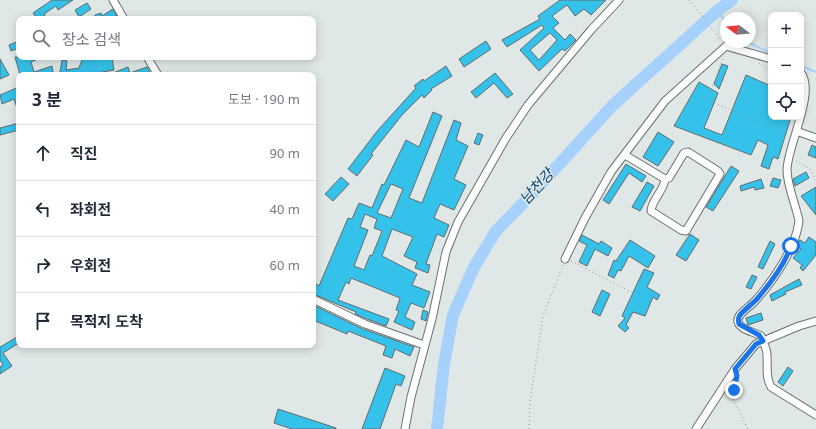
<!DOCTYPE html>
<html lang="ko">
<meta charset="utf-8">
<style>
:root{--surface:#fff;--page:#f6f6f7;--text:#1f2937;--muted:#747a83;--line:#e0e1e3}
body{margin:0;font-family:"Noto Sans","Noto Sans KR",sans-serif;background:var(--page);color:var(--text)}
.controls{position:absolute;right:12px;top:12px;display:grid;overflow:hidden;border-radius:8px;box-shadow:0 2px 10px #0003}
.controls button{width:36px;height:36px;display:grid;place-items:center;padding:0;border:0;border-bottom:1px solid var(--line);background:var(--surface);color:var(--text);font:20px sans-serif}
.compass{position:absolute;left:720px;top:12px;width:36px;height:36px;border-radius:50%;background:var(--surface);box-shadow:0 2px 10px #0003;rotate:286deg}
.stop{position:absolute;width:12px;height:12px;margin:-9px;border:3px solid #1a73e8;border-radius:50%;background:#fff}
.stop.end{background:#1a73e8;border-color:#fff;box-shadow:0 1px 4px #0008}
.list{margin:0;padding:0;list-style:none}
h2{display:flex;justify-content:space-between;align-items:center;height:52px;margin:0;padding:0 16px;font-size:17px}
h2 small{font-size:13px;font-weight:400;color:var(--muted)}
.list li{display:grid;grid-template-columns:26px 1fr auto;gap:12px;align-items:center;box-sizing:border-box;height:56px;padding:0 16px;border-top:1px solid var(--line)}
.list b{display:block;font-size:15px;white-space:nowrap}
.list em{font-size:13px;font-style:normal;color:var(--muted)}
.icon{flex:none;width:22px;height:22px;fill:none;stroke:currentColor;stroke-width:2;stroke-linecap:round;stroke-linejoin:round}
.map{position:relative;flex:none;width:816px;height:429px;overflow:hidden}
.search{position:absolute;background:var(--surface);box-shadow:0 2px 10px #0003;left:16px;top:16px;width:300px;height:44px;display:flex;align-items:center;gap:10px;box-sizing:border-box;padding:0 14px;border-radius:8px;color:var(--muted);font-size:15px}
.panel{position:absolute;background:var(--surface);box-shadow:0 2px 10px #0003;left:16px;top:72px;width:300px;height:276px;border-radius:8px}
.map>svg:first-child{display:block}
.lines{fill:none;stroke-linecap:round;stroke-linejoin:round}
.stream{stroke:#a5d1fc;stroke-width:2}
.river{stroke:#a5d1fc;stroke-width:12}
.building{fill:#34c2ea;stroke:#646b6d;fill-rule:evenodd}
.minor-casing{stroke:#697170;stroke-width:9}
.path{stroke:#8a908f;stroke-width:1;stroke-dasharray:1 3;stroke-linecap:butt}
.minor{stroke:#fff;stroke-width:7}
.route{stroke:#1a73e8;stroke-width:5}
.labels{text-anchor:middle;stroke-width:3;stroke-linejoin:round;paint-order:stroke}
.water-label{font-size:15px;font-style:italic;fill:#0e4572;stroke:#dfe8e7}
</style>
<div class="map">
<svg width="816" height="429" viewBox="0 0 816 429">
<rect width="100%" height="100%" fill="#dfe8e7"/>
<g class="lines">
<path class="stream" d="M 717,11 L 726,22
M 747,42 L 771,53
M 801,66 L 816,72"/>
<path class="river" d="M 437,429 L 444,364 L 453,315 L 474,267 L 496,231 L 534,192 L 612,106 L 717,11 L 732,0"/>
</g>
<path class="building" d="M 52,0 L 73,0 L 58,10 L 56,6 L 44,14 L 47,19 L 37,19 L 33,13 Z
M 560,0 L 606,0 L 591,15 L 584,9 L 575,16 L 567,5 L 552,16 L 559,23 L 553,28 L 565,40 L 570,34 L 576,40 L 565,51 L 562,49 L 539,71 L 520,50 L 544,28 L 542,25 L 507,47 L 502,40 L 540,19 L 538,16 ZM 550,33 L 557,40 L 539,60 L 530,50 Z
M 87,3 L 91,9 L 79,17 L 75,10 Z
M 113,9 L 117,17 L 113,19 L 96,19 L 95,15 L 101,13 L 102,16 Z
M 19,41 L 19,48 L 11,51 L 9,45 Z
M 486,41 L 491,49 L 464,67 L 459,59 Z
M 15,57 L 42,57 L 31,62 L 34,72 L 52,66 L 53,72 L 43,75 L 20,75 Z
M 83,57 L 112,57 L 114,70 L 97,73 L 98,75 L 68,75 L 56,73 L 60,72 L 62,60 L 67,61 L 66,70 L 79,68 Z
M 0,59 L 9,75 L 0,79 Z
M 722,64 L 728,66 L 719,89 L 714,84 Z
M 446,66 L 452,76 L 431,89 L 432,90 L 424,98 L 422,95 L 402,115 L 371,154 L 373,155 L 357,176 L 348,169 L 378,130 L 416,88 L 414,86 L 423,79 L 424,81 Z
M 128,67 L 130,73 L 147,67 L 151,74 L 108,75 Z
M 495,73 L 513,94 L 507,98 L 494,83 L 476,98 L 471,92 Z
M 746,75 L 771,86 L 771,117 L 791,117 L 778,159 L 773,157 L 769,169 L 761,166 L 768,145 L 758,140 L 751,155 L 674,126 L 699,82 L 718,93 L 704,128 L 722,135 Z
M 19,87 L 19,111 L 18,111 L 14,99 L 2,104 L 0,95 Z
M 433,112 L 442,116 L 409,198 L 422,203 L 454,120 L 461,123 L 456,140 L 468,146 L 454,179 L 466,185 L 454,210 L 440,204 L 434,218 L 449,225 L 444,237 L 437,234 L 426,264 L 430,265 L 428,273 L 415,268 L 417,262 L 404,256 L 413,237 L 392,229 L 382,256 L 417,274 L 412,285 L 430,292 L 424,308 L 411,303 L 405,317 L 415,322 L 412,330 L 394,322 L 399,311 L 396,310 L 400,298 L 351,278 L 349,284 L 346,282 L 338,300 L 389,319 L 386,326 L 367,319 L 355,314 L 356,312 L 313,294 L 313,282 L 319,286 L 348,218 L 352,219 L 359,203 L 372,208 L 382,184 L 384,185 L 406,140 L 419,147 ZM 391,184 L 403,189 L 391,218 L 377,213 ZM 365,214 L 377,219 L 374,228 L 382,231 L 372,256 L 370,255 L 364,270 L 354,266 L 368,230 L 360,227 Z
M 19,123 L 19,130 L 0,135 L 0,128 Z
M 658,132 L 674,142 L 658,166 L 643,157 Z
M 478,133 L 483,135 L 479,145 L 474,143 Z
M 812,145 L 816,147 L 816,158 L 808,155 Z
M 626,164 L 646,176 L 642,182 L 629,173 L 609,204 L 603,200 Z
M 731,166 L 739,171 L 713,211 L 706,207 Z
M 806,172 L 809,178 L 795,186 L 793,179 Z
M 341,177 L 349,184 L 333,201 L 325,194 Z
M 773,178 L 781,180 L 778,188 L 770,186 Z
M 761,179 L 764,188 L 755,190 L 754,187 L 741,191 L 740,186 Z
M 647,182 L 654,186 L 640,211 L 632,207 Z
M 816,187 L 816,215 L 801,196 Z
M 690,234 L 699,240 L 686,261 L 676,255 Z
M 582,235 L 599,244 L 601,241 L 612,248 L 608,256 L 595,249 L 587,266 L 579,262 L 587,245 L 579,241 Z
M 809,237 L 816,242 L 816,255 L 803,271 L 800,268 L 802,265 L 793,258 L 801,249 L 797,246 L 800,240 L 805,243 Z
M 630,240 L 655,256 L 648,268 L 629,256 L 621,271 L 618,270 L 614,278 L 608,275 L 614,260 L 616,261 Z
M 770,241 L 775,244 L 763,269 L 758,267 Z
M 644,269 L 654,273 L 647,287 L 660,295 L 657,300 L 653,297 L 645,316 L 633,312 L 626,325 L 629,328 L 625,332 L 618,326 L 625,318 L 622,316 Z
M 752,275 L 757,277 L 751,289 L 746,287 Z
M 799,279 L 802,285 L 785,292 L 786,294 L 772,301 L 770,295 Z
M 602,290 L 610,294 L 600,316 L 592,312 Z
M 313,305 L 363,329 L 414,347 L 410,356 L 395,349 L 392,358 L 383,355 L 386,346 L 348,331 L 347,334 L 313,320 Z
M 423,310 L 428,312 L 426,321 L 421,319 Z
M 761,313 L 763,320 L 748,325 L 746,318 Z
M 19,336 L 19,343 L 3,353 L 12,366 L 0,374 L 0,367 L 3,365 L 0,360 L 0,347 Z
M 788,367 L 793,371 L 783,386 L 778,382 Z
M 385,368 L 405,376 L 401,386 L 396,384 L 380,429 L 362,429 Z
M 278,409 L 336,428 L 336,429 L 292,429 L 274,423 Z"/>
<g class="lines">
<g class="minor-casing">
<path id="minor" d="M 113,0 L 124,19
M 147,57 L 158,75
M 801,73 C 816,92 787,147 787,170 C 787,186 796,205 799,221 C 796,248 773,281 755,301 C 750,307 736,314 738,322 C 740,330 755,332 761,336 C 763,343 767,348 767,355 C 768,366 765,377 771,387 L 816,415
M 799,132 L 816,138
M 625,155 L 665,179 L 669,178 L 684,153 L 688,152 L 718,171 L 720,174 L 686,231 L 681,230 L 651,211 C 652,199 664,191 665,179
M 565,259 L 585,218 L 611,172 L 665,101 L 726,46 L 771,59
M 313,299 L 365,324 L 424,345
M 405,429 L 411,397 L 432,319 L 446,252 L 458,222 L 506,138 L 528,105 L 591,30 L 619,0
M 696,429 L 735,369 L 756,344 L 799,326 L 816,321"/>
</g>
<path class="path" d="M 689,0 L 721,40
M 723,59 L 707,100 L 787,134
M 759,63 L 771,71
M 796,161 L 810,169 L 816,180
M 571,261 L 633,293
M 736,380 L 732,398 L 748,429
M 529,429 L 530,402 L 543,316 L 563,265"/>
<use href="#minor" class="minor"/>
</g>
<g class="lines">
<path class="route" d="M 734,390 L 737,376 L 735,369 L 756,344 L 763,341 L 759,335 L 739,324 C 738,320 738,318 740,315 C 744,310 751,305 756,300 C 770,284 784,266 791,246"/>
</g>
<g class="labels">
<g class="water-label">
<text transform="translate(537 187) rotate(-47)" y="5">남천강</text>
</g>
</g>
</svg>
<div class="controls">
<button>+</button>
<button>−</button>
<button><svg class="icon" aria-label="locate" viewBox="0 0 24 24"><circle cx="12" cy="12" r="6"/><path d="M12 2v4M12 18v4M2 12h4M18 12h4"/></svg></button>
</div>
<svg class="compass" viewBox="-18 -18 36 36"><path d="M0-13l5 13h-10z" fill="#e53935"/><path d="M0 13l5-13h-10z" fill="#747a83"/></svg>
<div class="stop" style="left:791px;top:246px"></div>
<div class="stop end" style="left:734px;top:390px"></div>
<div class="search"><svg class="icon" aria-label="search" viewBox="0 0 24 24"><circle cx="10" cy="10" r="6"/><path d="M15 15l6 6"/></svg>장소 검색</div>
<section class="panel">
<h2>3 분<small>도보 · 190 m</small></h2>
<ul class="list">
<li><svg class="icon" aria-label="ahead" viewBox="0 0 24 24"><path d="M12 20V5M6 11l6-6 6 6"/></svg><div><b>직진</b></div><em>90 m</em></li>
<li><svg class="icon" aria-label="left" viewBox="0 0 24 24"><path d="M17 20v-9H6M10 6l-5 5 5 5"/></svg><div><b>좌회전</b></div><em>40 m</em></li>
<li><svg class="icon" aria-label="right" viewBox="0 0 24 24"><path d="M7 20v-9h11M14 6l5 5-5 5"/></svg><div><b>우회전</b></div><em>60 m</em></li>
<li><svg class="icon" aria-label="arrive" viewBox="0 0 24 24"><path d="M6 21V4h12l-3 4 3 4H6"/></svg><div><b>목적지 도착</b></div></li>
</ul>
</section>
</div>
